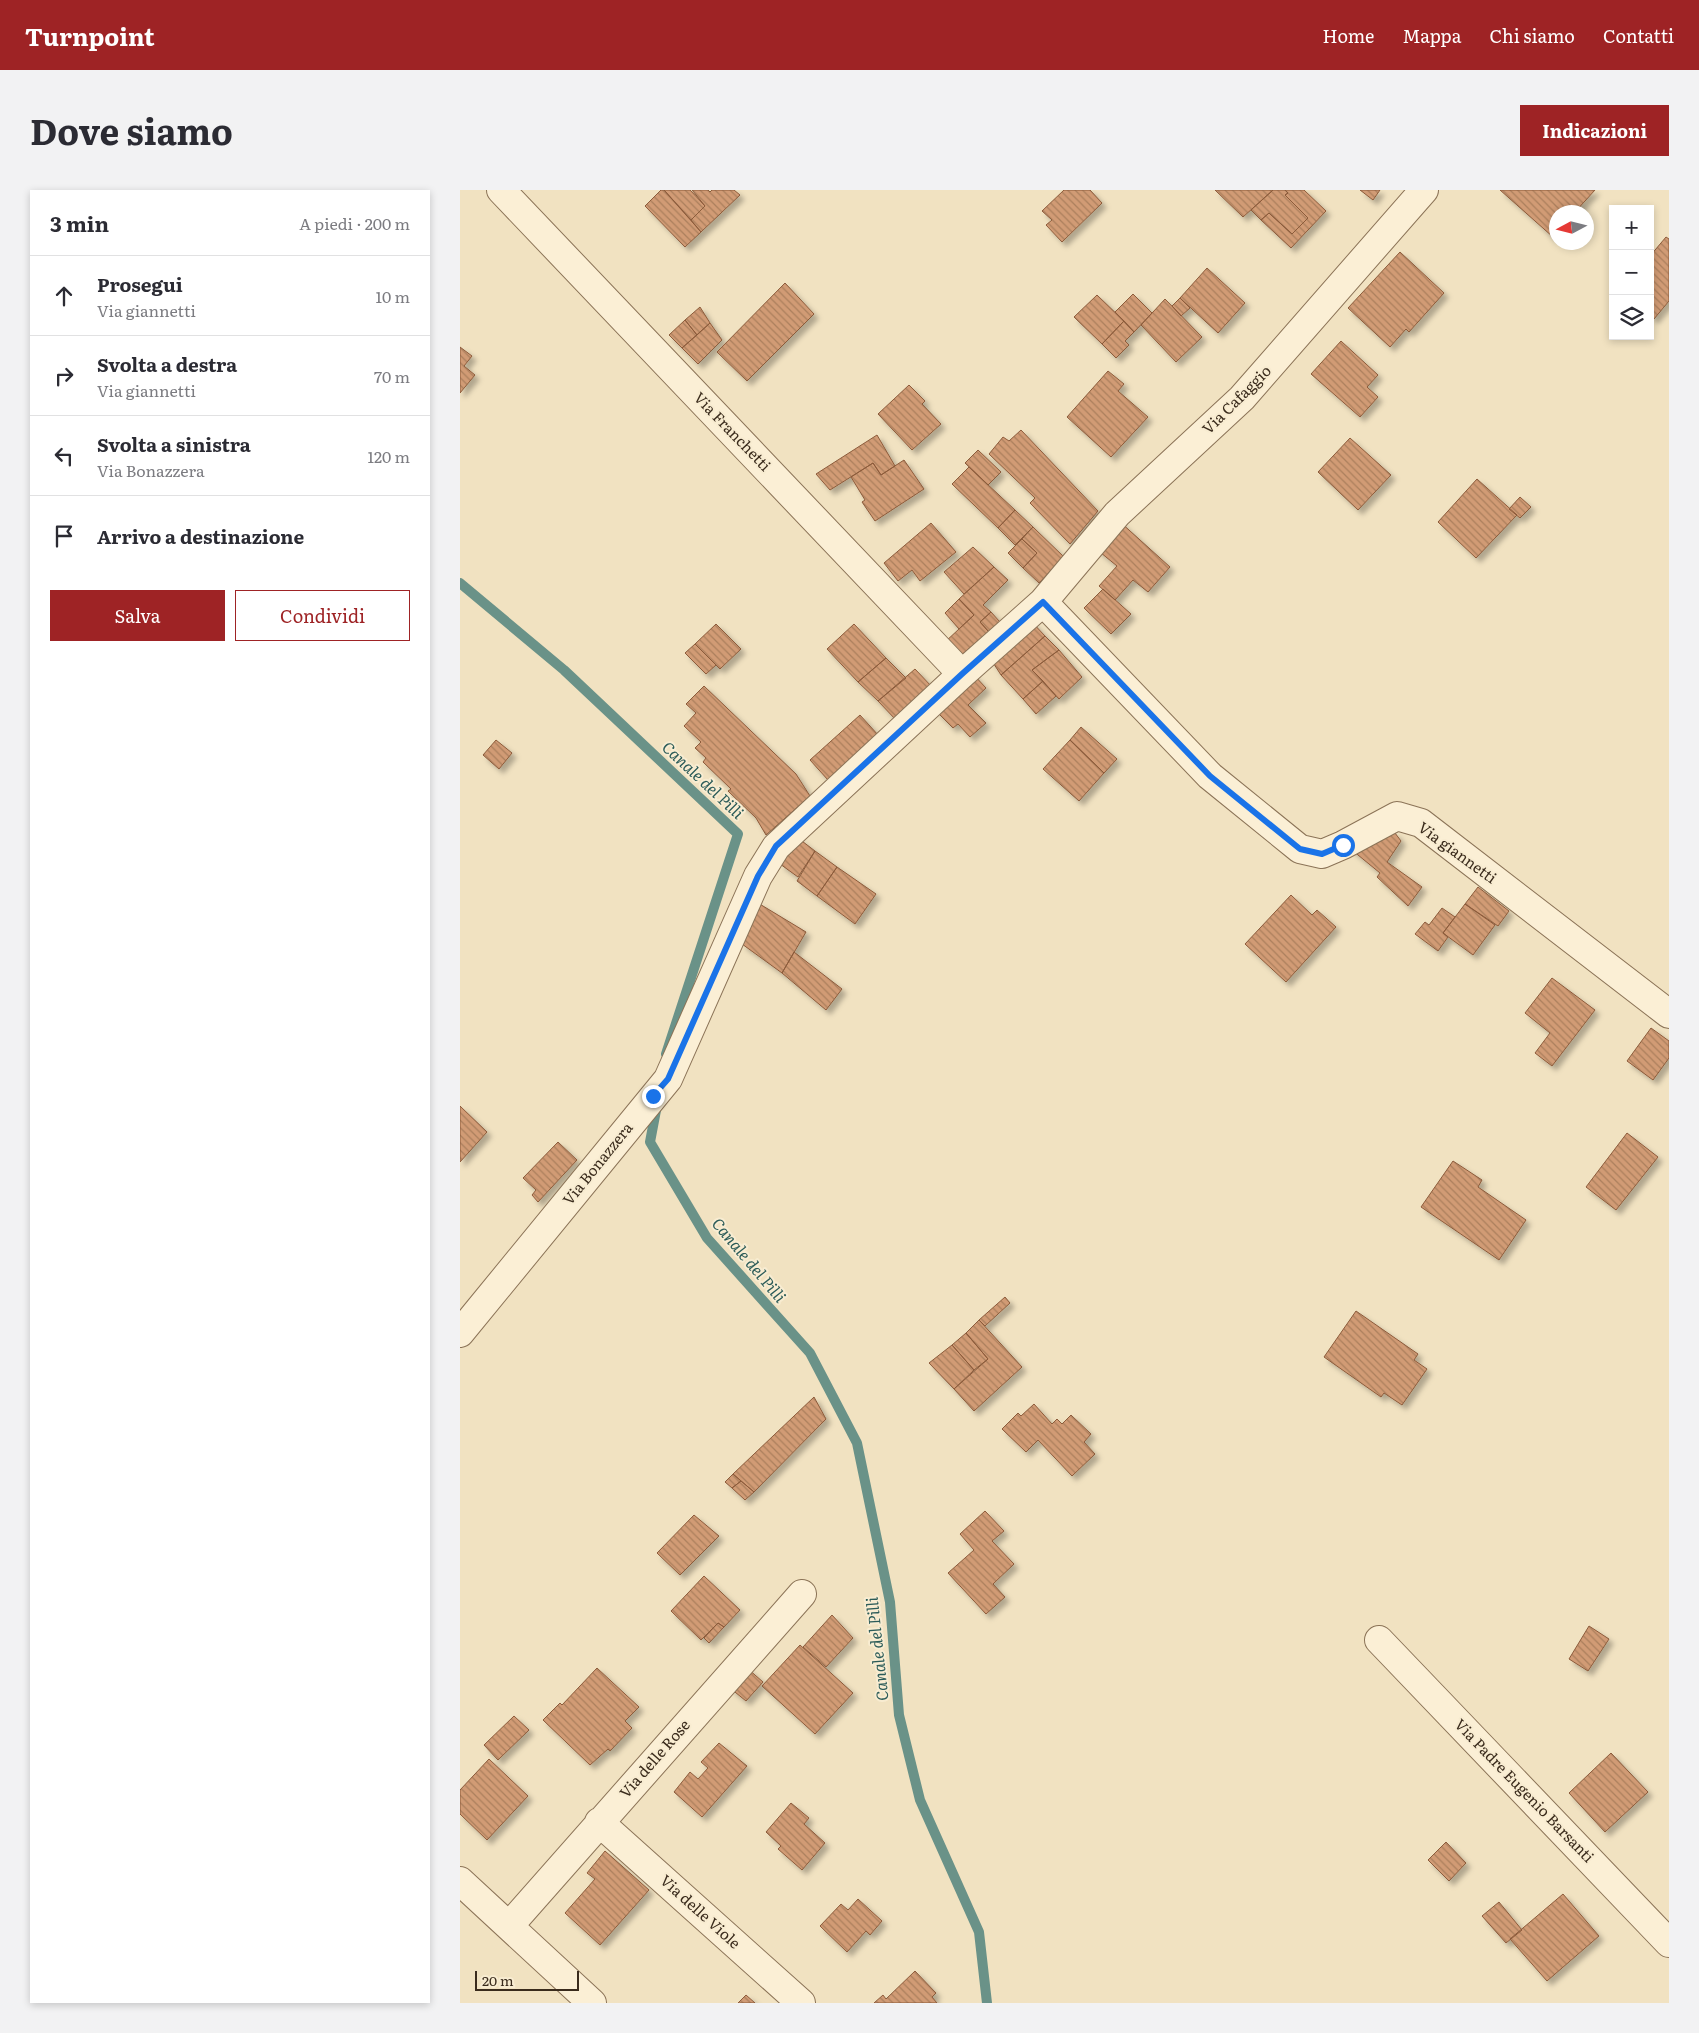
<!DOCTYPE html>
<html lang="it">
<meta charset="utf-8">
<style>
:root{--surface:#fff;--page:#f2f2f3;--text:#2b2b33;--muted:#7c7c81;--line:#e1e1e2;--accent:#9e2325}
body{margin:0;font-family:Literata,serif;background:var(--page);color:var(--text)}
.controls{position:absolute;right:15px;top:15px;display:grid;overflow:hidden;border-radius:0px;box-shadow:0 2px 8px #0003}
.controls button{width:45px;height:45px;display:grid;place-items:center;padding:0;border:0;border-bottom:1px solid var(--line);background:var(--surface);color:var(--text);font:25px sans-serif}
.compass{position:absolute;left:1089px;top:15px;width:45px;height:45px;border-radius:50%;background:var(--surface);box-shadow:0 2px 8px #0003;rotate:263deg}
.scale{position:absolute;left:15px;bottom:12px;width:104px;box-sizing:border-box;padding-left:5px;border:2px solid #3a2b1c;border-top:0;font-size:14px;line-height:18px;white-space:nowrap;color:#3a2b1c;-webkit-text-stroke:4px #f8ecd1;paint-order:stroke}
.stop{position:absolute;width:15px;height:15px;margin:-11px;border:4px solid #1a73e8;border-radius:50%;background:#fff}
.stop.end{background:#1a73e8;border-color:#fff;box-shadow:0 1px 5px #0008}
.list{margin:0;padding:0;list-style:none}
h2{display:flex;justify-content:space-between;align-items:center;height:65px;margin:0;padding:0 20px;font-size:21px}
h2 small{font-size:16px;font-weight:400;color:var(--muted)}
.list li{display:grid;grid-template-columns:32px 1fr auto;gap:15px;align-items:center;box-sizing:border-box;height:80px;padding:0 20px;border-top:1px solid var(--line)}
.list b{display:block;font-size:19px;white-space:nowrap}
.list p{margin:0;font-size:16px;white-space:nowrap;color:var(--muted)}
.list em{font-size:16px;font-style:normal;color:var(--muted)}
.actions{display:flex;gap:10px;padding:15px 20px}
.actions a{flex:1;padding:11px 0;border:1px solid var(--accent);border-radius:0px;text-align:center;font-size:18px;color:var(--accent)}
.actions .main{background:var(--accent);color:#fff}
.icon{flex:none;width:28px;height:28px;fill:none;stroke:currentColor;stroke-width:2;stroke-linecap:round;stroke-linejoin:round}
.map{position:relative;flex:none;width:1209px;height:1813px;overflow:hidden;border-radius:0px}
header{display:flex;align-items:center;gap:30px;box-sizing:border-box;height:70px;padding:0 25px;background:var(--accent);color:#fff}
header strong{font-size:24px}
nav{display:flex;gap:28px;margin-inline-start:auto;font-size:18px}
.intro{display:flex;align-items:center;justify-content:space-between;box-sizing:border-box;height:120px;padding:0 30px}
h1{margin:0;font-size:35px}
.button{padding:12px 22px;border-radius:0px;background:var(--accent);color:#fff;font-size:18px;font-weight:700}
main{display:flex;gap:30px;padding:0 30px}
aside{flex:1;background:var(--surface);border-radius:0px;box-shadow:0 2px 8px #0003}
.map>svg:first-child{display:block}
.lines{fill:none;stroke-linecap:round;stroke-linejoin:round}
.stream{stroke:#6a9288;stroke-width:10}
.building{fill:url(#building-back-hatch);stroke:#8c5b3b;filter:url(#shadow)}
.minor-casing{stroke:#8b7357;stroke-width:30}
.minor{stroke:#fbefd5;stroke-width:28}
.route{stroke:#1a73e8;stroke-width:6}
.labels{text-anchor:middle;stroke-width:4;stroke-linejoin:round;paint-order:stroke}
.street-label{font-size:15px;fill:#3a2b1c;stroke:#f8ecd1}
.water-label{font-size:16px;font-style:italic;fill:#2b5b58;stroke:#f8ecd1}
</style>
<header>
<strong>Turnpoint</strong>
<nav><a>Home</a><a>Mappa</a><a>Chi siamo</a><a>Contatti</a></nav>
</header>
<div class="intro"><h1>Dove siamo</h1><a class="button">Indicazioni</a></div>
<main>
<aside>
<h2>3 min<small>A piedi · 200 m</small></h2>
<ul class="list">
<li><svg class="icon" aria-label="ahead" viewBox="0 0 24 24"><path d="M12 20V5M6 11l6-6 6 6"/></svg><div><b>Prosegui</b><p>Via giannetti</p></div><em>10 m</em></li>
<li><svg class="icon" aria-label="right" viewBox="0 0 24 24"><path d="M7 20v-9h11M14 6l5 5-5 5"/></svg><div><b>Svolta a destra</b><p>Via giannetti</p></div><em>70 m</em></li>
<li><svg class="icon" aria-label="left" viewBox="0 0 24 24"><path d="M17 20v-9H6M10 6l-5 5 5 5"/></svg><div><b>Svolta a sinistra</b><p>Via Bonazzera</p></div><em>120 m</em></li>
<li><svg class="icon" aria-label="arrive" viewBox="0 0 24 24"><path d="M6 21V4h12l-3 4 3 4H6"/></svg><div><b>Arrivo a destinazione</b></div></li>
</ul>
<div class="actions"><a class="main">Salva</a><a>Condividi</a></div>
</aside>
<div class="map">
<svg width="1209" height="1813" viewBox="0 0 1209 1813">
<defs>
<pattern id="building-back-hatch" width="6" height="6" patternUnits="userSpaceOnUse" patternTransform="scale(1.25)"><rect width="6" height="6" fill="#d19b74"/><path d="M-1 5l2 2M0 0l6 6M5-1l2 2" fill="none" stroke="#ab7f5e"/></pattern>
<filter id="shadow"><feDropShadow dx="4.5" dy="4.5" stdDeviation="2.5" flood-color="#0004"/></filter>
</defs>
<rect width="100%" height="100%" fill="#f1e2c1"/>
<g class="lines">
<path class="stream" d="M 0,393 L 104,480 L 278,644 L 206,864
M 197,915 L 190,952 L 247,1048 L 350,1163 L 397,1253 L 430,1412 L 439,1525 L 460,1610 L 519,1742 L 527,1813"/>
</g>
<path class="building" d="M 201,0 L 204,0 L 241,42 L 225,57 L 185,16 Z
M 204,0 L 230,0 L 245,16 L 231,30 Z
M 232,0 L 248,0 L 250,2 L 252,0 L 274,0 L 280,5 L 241,42 L 231,30 L 245,16 Z
M 604,0 L 630,0 L 642,13 L 602,52 L 586,35 L 592,30 L 582,21 Z
M 755,0 L 813,0 L 783,27 Z
M 813,0 L 825,0 L 828,3 L 825,5 L 848,28 L 832,44 L 809,23 L 801,30 L 791,20 Z
M 825,0 L 844,0 L 866,21 L 831,58 L 801,30 L 809,23 L 832,44 L 848,28 L 825,5 L 828,3 Z
M 900,0 L 920,0 L 913,10 Z
M 1040,0 L 1135,0 L 1115,22 L 1096,22 L 1096,44 L 1093,47 Z
M 1206,47 L 1209,49 L 1209,111 L 1194,129 L 1190,126 L 1190,66 Z
M 940,62 L 984,103 L 949,142 L 946,139 L 930,157 L 888,118 Z
M 747,78 L 785,113 L 758,143 L 720,108 Z
M 325,93 L 354,124 L 287,191 L 257,162 Z
M 673,104 L 692,123 L 674,142 L 655,122 Z
M 637,105 L 664,131 L 642,154 L 614,127 Z
M 720,108 L 730,118 L 721,126 L 712,116 Z
M 705,109 L 742,147 L 716,172 L 681,135 Z
M 240,117 L 250,133 L 237,145 L 225,130 Z
M 225,130 L 237,145 L 222,158 L 209,145 Z
M 664,131 L 674,142 L 665,151 L 669,155 L 656,168 L 642,154 Z
M 250,133 L 262,150 L 238,174 L 222,158 Z
M 881,151 L 918,185 L 907,197 L 918,207 L 900,227 L 851,184 Z
M 0,157 L 12,166 L 4,176 L 15,185 L 0,203 Z
M 648,181 L 664,194 L 658,201 L 688,227 L 651,267 L 607,227 Z
M 449,195 L 465,211 L 462,214 L 481,234 L 452,260 L 418,224 Z
M 561,240 L 638,321 L 610,354 L 570,313 L 575,308 L 529,264 L 543,247 L 549,251 Z
M 417,245 L 435,276 L 421,285 L 413,273 L 370,300 L 356,284 Z
M 890,248 L 931,285 L 898,320 L 858,282 Z
M 518,260 L 541,282 L 528,295 L 505,273 Z
M 444,270 L 464,299 L 415,331 L 402,312 L 405,310 L 391,287 L 413,273 L 421,285 Z
M 509,277 L 555,320 L 538,338 L 492,294 Z
M 1017,289 L 1057,325 L 1016,368 L 978,332 Z
M 1060,307 L 1071,317 L 1060,328 L 1049,319 Z
M 555,320 L 573,337 L 555,355 L 538,338 Z
M 659,331 L 710,377 L 688,402 L 673,390 L 655,410 L 639,396 L 657,376 L 635,358 Z
M 471,333 L 496,362 L 460,391 L 452,380 L 438,391 L 424,373 Z
M 573,337 L 604,367 L 579,393 L 563,378 L 577,363 L 562,349 Z
M 562,349 L 577,363 L 563,378 L 548,363 Z
M 513,357 L 534,377 L 504,404 L 484,382 Z
M 534,377 L 548,390 L 523,415 L 531,422 L 520,432 L 529,442 L 499,467 L 485,452 L 514,425 L 499,409 Z
M 643,399 L 671,424 L 651,444 L 624,418 Z
M 499,409 L 514,425 L 499,439 L 485,423 Z
M 531,422 L 540,432 L 529,442 L 520,432 Z
M 571,431 L 585,446 L 541,485 L 530,468 Z
M 256,434 L 281,459 L 260,479 L 235,454 Z
M 394,434 L 426,468 L 398,492 L 367,459 Z
M 585,446 L 599,460 L 572,480 L 583,491 L 563,509 L 541,485 Z
M 235,454 L 256,475 L 246,484 L 225,463 Z
M 599,460 L 622,487 L 599,509 L 572,480 Z
M 426,468 L 446,488 L 418,511 L 398,492 Z
M 455,479 L 473,498 L 436,530 L 418,511 Z
M 513,484 L 526,498 L 508,515 L 526,533 L 510,547 L 498,534 L 493,538 L 475,520 Z
M 583,491 L 596,506 L 576,524 L 563,509 Z
M 244,496 L 336,584 L 350,606 L 306,645 L 296,628 L 268,601 L 271,599 L 243,572 L 246,568 L 235,558 L 241,552 L 224,536 L 236,523 L 226,514 Z
M 400,525 L 419,546 L 368,590 L 350,570 Z
M 621,537 L 657,569 L 644,583 L 610,550 Z
M 36,550 L 52,563 L 39,579 L 23,565 Z
M 610,550 L 644,583 L 619,611 L 583,579 Z
M 935,643 L 941,651 L 927,672 L 962,697 L 948,716 L 917,687 L 920,683 L 887,656 L 902,649 Z
M 338,648 L 355,661 L 338,687 L 320,674 Z
M 355,661 L 377,677 L 357,706 L 337,691 Z
M 377,677 L 416,704 L 395,734 L 357,706 Z
M 1018,697 L 1049,721 L 1038,736 L 1005,714 Z
M 831,705 L 852,725 L 857,720 L 876,737 L 826,792 L 785,754 Z
M 298,713 L 346,742 L 322,783 L 282,754 Z
M 1005,714 L 1035,735 L 1013,765 L 983,743 Z
M 982,718 L 995,727 L 983,743 L 988,747 L 978,761 L 955,744 L 965,732 L 969,735 Z
M 334,762 L 382,799 L 366,820 L 322,783 Z
M 1092,788 L 1135,820 L 1092,876 L 1075,863 L 1090,843 L 1065,823 Z
M 1191,838 L 1209,851 L 1209,868 L 1193,890 L 1167,871 Z
M 0,916 L 27,942 L 0,972 Z
M 1167,943 L 1198,967 L 1156,1020 L 1126,997 Z
M 98,952 L 117,970 L 78,1012 L 72,1005 L 76,1000 L 63,988 Z
M 993,971 L 1022,990 L 1018,997 L 1066,1030 L 1039,1070 L 961,1017 Z
M 545,1107 L 550,1113 L 525,1136 L 519,1130 Z
M 896,1121 L 958,1164 L 954,1170 L 967,1179 L 942,1215 L 924,1203 L 921,1207 L 864,1167 Z
M 519,1130 L 562,1177 L 514,1221 L 494,1199 L 528,1169 L 506,1143 Z
M 506,1143 L 528,1169 L 514,1180 L 492,1155 Z
M 492,1155 L 514,1180 L 494,1199 L 469,1173 Z
M 354,1207 L 366,1229 L 294,1302 L 273,1284 Z
M 574,1214 L 592,1234 L 597,1229 L 602,1234 L 611,1225 L 631,1244 L 624,1252 L 635,1264 L 612,1286 L 578,1250 L 566,1262 L 542,1239 L 558,1223 L 561,1226 Z
M 273,1284 L 281,1291 L 272,1298 L 265,1292 Z
M 281,1291 L 294,1302 L 285,1310 L 272,1298 Z
M 525,1321 L 544,1341 L 532,1351 L 554,1374 L 533,1394 L 545,1407 L 526,1424 L 488,1383 L 514,1360 L 500,1344 Z
M 234,1325 L 259,1346 L 220,1385 L 197,1363 Z
M 244,1386 L 280,1420 L 264,1437 L 258,1433 L 241,1450 L 211,1421 Z
M 372,1425 L 393,1448 L 366,1477 L 343,1457 Z
M 258,1433 L 264,1437 L 249,1453 L 244,1448 Z
M 1129,1436 L 1149,1449 L 1128,1481 L 1109,1469 Z
M 340,1455 L 393,1503 L 355,1544 L 302,1496 Z
M 137,1478 L 179,1517 L 165,1531 L 172,1538 L 150,1561 L 148,1559 L 130,1575 L 83,1530 L 100,1513 L 102,1515 Z
M 287,1478 L 303,1492 L 286,1511 L 270,1498 Z
M 54,1526 L 69,1540 L 38,1570 L 24,1555 Z
M 259,1553 L 287,1576 L 242,1627 L 214,1602 L 230,1582 L 238,1589 L 248,1578 L 241,1572 Z
M 1151,1563 L 1188,1602 L 1145,1642 L 1109,1603 Z
M 29,1569 L 68,1606 L 27,1650 L 0,1624 L 0,1600 Z
M 331,1613 L 349,1628 L 344,1634 L 365,1653 L 342,1680 L 318,1659 L 321,1656 L 306,1642 Z
M 986,1652 L 1006,1673 L 989,1691 L 968,1670 Z
M 145,1661 L 189,1700 L 140,1755 L 105,1723 L 135,1689 L 127,1683 Z
M 1103,1704 L 1139,1746 L 1087,1791 L 1050,1749 Z
M 398,1709 L 422,1731 L 410,1745 L 406,1741 L 387,1762 L 360,1736 L 381,1714 L 388,1720 Z
M 1039,1712 L 1062,1740 L 1046,1753 L 1022,1726 Z
M 455,1781 L 476,1803 L 472,1807 L 477,1813 L 414,1813 L 423,1805 L 426,1809 Z
M 286,1805 L 295,1813 L 278,1813 Z"/>
<g class="lines">
<g class="minor-casing">
<path id="minor" d="M 41,0 L 502,484
M 583,412 L 750,586 L 840,659 L 862,664 L 883,655 L 937,626 L 961,633 L 1209,824
M 0,1143 L 208,889 L 298,686 L 316,657 L 502,484 L 583,412 L 657,324 L 782,208 L 964,0
M 919,1450 L 1209,1753
M 139,1632 L 341,1813
M 0,1691 L 132,1813
M 49,1736 L 342,1404"/>
</g>
<use href="#minor" class="minor"/>
</g>
<g class="lines">
<path class="route" d="M 193,906 L 208,889 L 298,686 L 316,656 L 502,484 L 583,412 L 750,586 L 840,659 L 862,664 L 883,655"/>
</g>
<g class="labels">
<g class="street-label">
<text transform="translate(777 210) rotate(-45)" y="5">Via Cafaggio</text>
<text transform="translate(272 242) rotate(46)" y="5">Via Franchetti</text>
<text transform="translate(997 663) rotate(36)" y="5">Via giannetti</text>
<text transform="translate(138 974) rotate(-51)" y="5">Via Bonazzera</text>
<text transform="translate(195 1569) rotate(-49)" y="5">Via delle Rose</text>
<text transform="translate(1064 1601) rotate(46)" y="5">Via Padre Eugenio Barsanti</text>
<text transform="translate(240 1722) rotate(42)" y="5">Via delle Viole</text>
</g>
<g class="water-label">
<text transform="translate(243 590) rotate(43)" y="6">Canale del Pilli</text>
<text transform="translate(289 1070) rotate(50)" y="6">Canale del Pilli</text>
<text transform="translate(417 1459) rotate(-96)" y="6">Canale del Pilli</text>
</g>
</g>
</svg>
<div class="controls">
<button>+</button>
<button>−</button>
<button><svg class="icon" aria-label="layers" viewBox="0 0 24 24"><path d="M12 4l9 5-9 5-9-5zM3 14l9 5 9-5"/></svg></button>
</div>
<svg class="compass" viewBox="-18 -18 36 36"><path d="M0-13l5 13h-10z" fill="#e53935"/><path d="M0 13l5-13h-10z" fill="#7c7c81"/></svg>
<div class="scale">20 m</div>
<div class="stop" style="left:883px;top:655px"></div>
<div class="stop end" style="left:193px;top:906px"></div>
</div>
</main>
